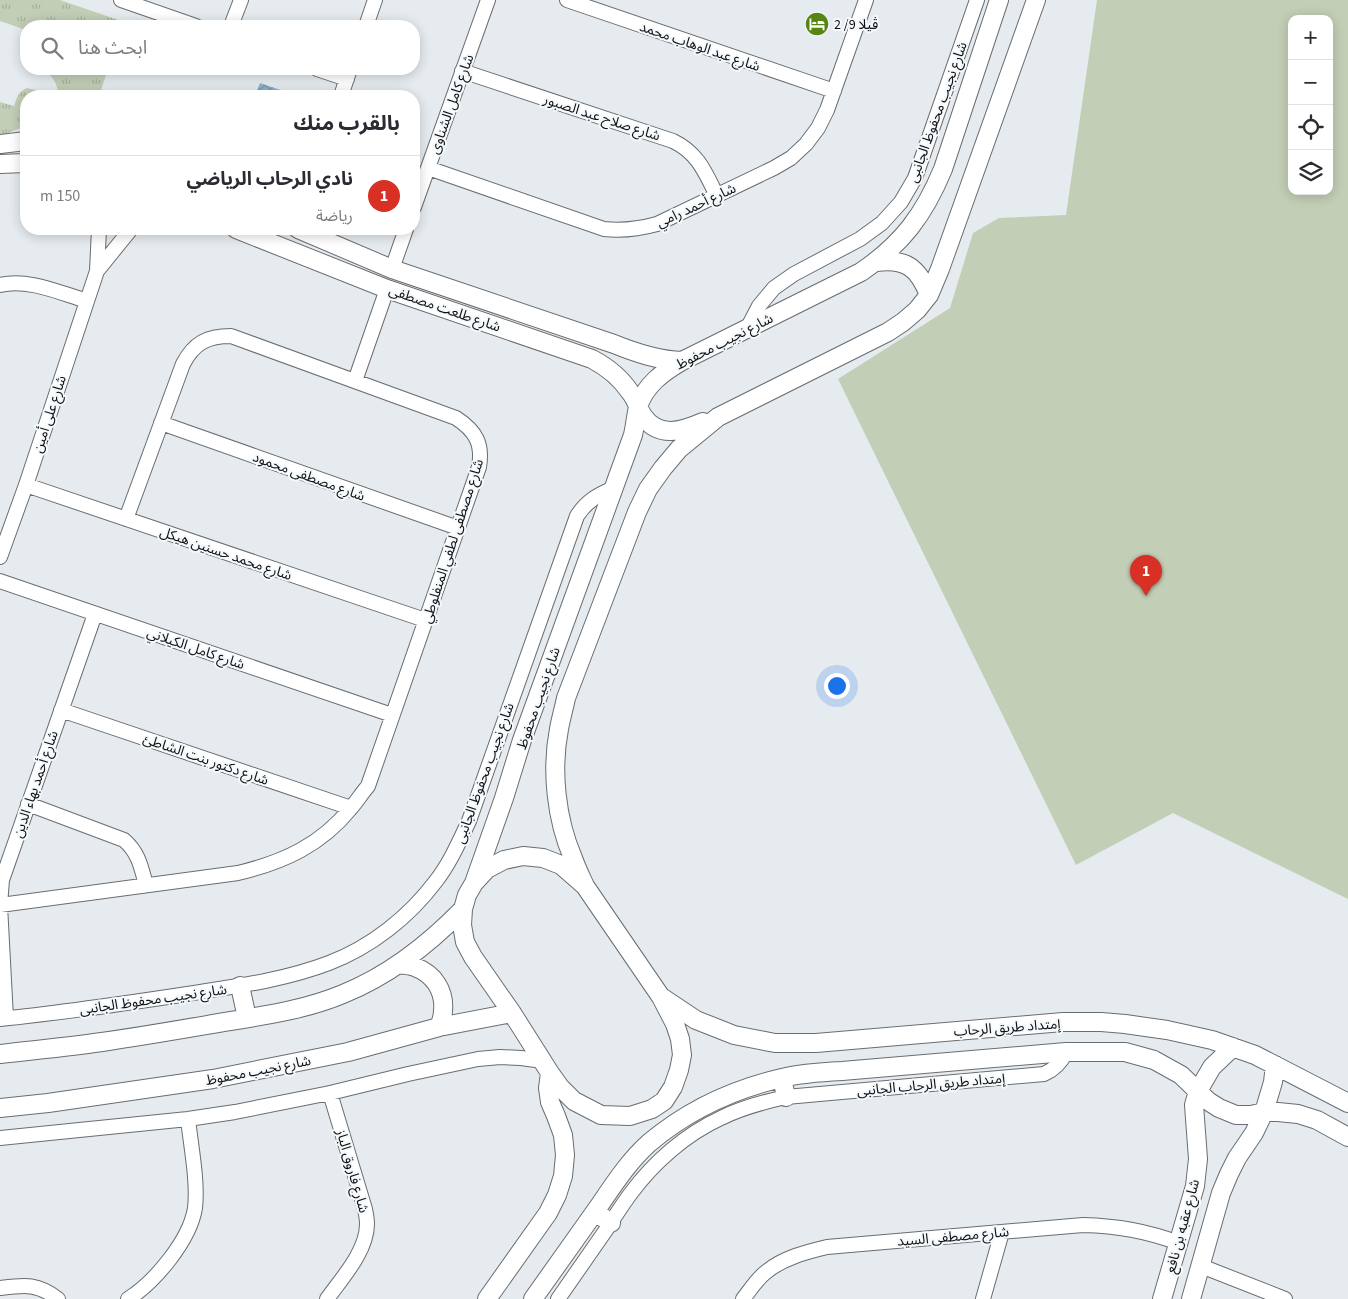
<!DOCTYPE html>
<html lang="ar">
<meta charset="utf-8">
<style>
:root{--surface:#fff;--page:#f2f2f3;--text:#2b2b33;--muted:#7c7c81;--line:#e1e1e2;--accent:#d93025}
body{margin:0;font-family:"Source Sans 3","Noto Sans Arabic",sans-serif;background:var(--page);color:var(--text);direction:rtl}
.controls{position:absolute;right:15px;top:15px;display:grid;overflow:hidden;border-radius:10px;box-shadow:0 2px 12px #0003}
.controls button{width:45px;height:45px;display:grid;place-items:center;padding:0;border:0;border-bottom:1px solid var(--line);background:var(--surface);color:var(--text);font:25px sans-serif}
.you{position:absolute;left:836px;top:685px;width:18px;height:18px;margin:-12px;border:4px solid #fff;border-radius:50%;background:#1a73e8;box-shadow:0 0 0 8px #1a73e833}
.badge{display:grid;place-items:center;width:32px;height:32px;border-radius:50%;background:var(--accent);color:#fff;font-size:16px;font-weight:700}
.pin{position:absolute;translate:-50% -41px;filter:drop-shadow(0 1px 2px #0008)}
.pin::after{content:'';position:absolute;top:26px;width:18px;height:15px;background:inherit;clip-path:polygon(0 0,100% 0,50% 100%)}
.list{margin:0;padding:0;list-style:none}
h2{display:flex;justify-content:space-between;align-items:center;height:65px;margin:0;padding:0 20px;font-size:21px}
h2 small{font-size:16px;font-weight:400;color:var(--muted)}
.list li{display:grid;grid-template-columns:32px 1fr auto;gap:15px;align-items:center;box-sizing:border-box;height:80px;padding:0 20px;border-top:1px solid var(--line)}
.list b{display:block;font-size:19px;white-space:nowrap}
.list p{margin:0;font-size:16px;white-space:nowrap;color:var(--muted)}
.list em{font-size:16px;font-style:normal;color:var(--muted)}
.icon{flex:none;width:28px;height:28px;fill:none;stroke:currentColor;stroke-width:2;stroke-linecap:round;stroke-linejoin:round}
.map{position:relative;flex:none;width:1348px;height:1299px;overflow:hidden;direction:ltr}
.search{position:absolute;background:var(--surface);box-shadow:0 2px 12px #0003;left:20px;top:20px;width:400px;height:55px;display:flex;align-items:center;gap:12px;box-sizing:border-box;padding:0 18px;border-radius:20px;color:var(--muted);font-size:19px}
.panel{position:absolute;background:var(--surface);box-shadow:0 2px 12px #0003;left:20px;top:90px;width:400px;height:145px;border-radius:20px;direction:rtl}
.map>svg:first-child{display:block}
.grass{fill:url(#grass-tufts)}
.pitch{fill:#c3ceb6;fill-rule:evenodd}
.building{fill:url(#building-cross-hatch)}
.lines{fill:none;stroke-linecap:round;stroke-linejoin:round}
.minor-casing{stroke:#696d71;stroke-width:16}
.tertiary-casing{stroke:#696d71;stroke-width:20}
.minor{stroke:#fff;stroke-width:14}
.tertiary{stroke:#fff;stroke-width:18}
.labels{text-anchor:middle;stroke-width:4;stroke-linejoin:round;paint-order:stroke}
.poi-label{font-size:14px;fill:#0f1012;stroke:#f4f9fc;text-anchor:start}
.street-label{font-size:14px;fill:#0f1012;stroke:#f4f9fc}
</style>
<div class="map">
<svg width="1348" height="1299" viewBox="0 0 1348 1299">
<defs>
<pattern id="grass-tufts" width="24" height="20" patternUnits="userSpaceOnUse" patternTransform="scale(1.25)"><rect width="24" height="20" fill="#c3ceb6"/><path d="M3 7l-1-3M5 7V3M7 7l1-3M15 17l-1-3M17 17v-4M19 17l1-3" fill="none" stroke="#a6b09b"/></pattern>
<pattern id="building-cross-hatch" width="8" height="8" patternUnits="userSpaceOnUse" patternTransform="scale(1.25)"><rect width="8" height="8" fill="#8eb3cf"/><path d="M0 0l8 8M0 8l8-8" fill="none" stroke="#7999b1"/></pattern>
</defs>
<rect width="100%" height="100%" fill="#e6ebef"/>
<path class="grass" d="M 0,0 L 60,0 L 124,22 L 123,26 L 26,26 L 26,30 L 0,21 Z
M 44,69 L 108,69 L 99,96 L 58,96 C 59,85 52,76 44,69 Z
M 27,88 L 35,90 L 41,96 L 26,96 L 26,126 L 0,136 L 0,102 L 14,106 C 17,98 18,92 27,88 Z"/>
<path class="pitch" d="M 1097,0 L 1348,0 L 1348,899 L 1173,813 L 1076,865 L 838,379 L 950,308 L 973,233 L 999,218 L 1066,215 ZM 1292,19 L 1329,19 L 1329,191 L 1292,191 Z"/>
<path class="building" d="M 260,83 L 292,94 L 292,96 L 255,96 Z"/>
<g class="lines">
<g class="minor-casing">
<path id="minor" d="M 121,0 L 196,26
M 567,0 L 834,91
M 231,26 L 241,0
M 366,26 L 375,0
M 317,69 L 347,79
M 462,71 L 673,141 C 698,153 705,172 717,196
M 341,96 L 350,69
M 428,168 L 604,229 C 622,231 639,229 657,224 L 774,168 L 791,158 L 806,144 L 818,128 L 827,110 L 866,0
M 414,207 L 488,0
M 392,269 L 406,229
M 97,271 L 99,229
M 0,285 C 28,278 60,293 87,301
M 748,327 L 759,306 L 774,288 L 794,274 L 860,239 L 882,223 L 901,202 L 915,178 L 977,0
M 355,381 L 387,289
M 161,423 L 458,528
M 26,485 L 425,620
M 0,557 L 26,485 L 97,271 L 131,229
M 0,581 L 392,715
M 61,710 L 351,808
M 28,804 L 124,840 C 139,853 141,867 146,885
M 0,905 L 238,873 C 284,862 321,845 351,808 C 357,801 362,793 368,786 L 479,467 C 483,444 476,431 456,418 L 231,336 C 207,336 194,343 183,364 L 126,519
M 6,1018 L 0,905 L 2,880 L 95,614
M 0,1019 C 61,1013 121,1004 181,995 C 230,987 282,981 329,963 C 371,947 409,917 436,881 C 450,863 459,842 469,821 L 577,516 C 586,502 597,495 612,489
M 0,1138 L 188,1119 L 235,1112 L 330,1093 L 408,1074 L 478,1059 L 500,1057 L 521,1058 L 543,1061
M 1201,1266 L 1285,1299
M 0,1288 C 25,1285 37,1283 58,1299
M 128,1299 C 155,1282 190,1240 195,1208 C 198,1181 191,1147 188,1119
M 327,1299 C 342,1278 367,1251 367,1224 C 367,1219 366,1214 365,1209 L 330,1093
M 558,1299 C 574,1276 590,1253 606,1230 C 614,1218 622,1205 631,1193 C 654,1162 686,1134 721,1118 C 741,1108 763,1102 786,1097 L 1044,1074 C 1055,1069 1061,1063 1066,1052
M 743,1299 C 750,1290 757,1279 766,1272 C 783,1258 806,1252 827,1247 L 1083,1225 C 1118,1226 1146,1231 1179,1243
M 983,1299 L 1002,1232"/>
</g>
<g class="tertiary-casing">
<path id="tertiary" d="M 0,144 L 26,141
M 0,164 L 26,163
M 236,229 L 387,289 L 592,359 C 607,367 620,377 630,392 C 636,399 638,408 643,416 C 659,439 682,431 703,422
M 298,229 L 392,269 L 614,344 C 636,353 657,360 682,361
M 876,262 C 905,258 918,267 929,295
M 523,856 L 543,858 L 561,865 L 585,886 L 661,997 L 675,1024 L 680,1039 L 682,1055 L 679,1070 L 673,1087 L 664,1101 L 652,1109 L 630,1116 L 601,1115 L 574,1101 L 560,1087 L 550,1073 L 512,1013 L 473,957 L 465,942 L 462,925 L 463,909 L 467,895 L 474,883 L 487,869 L 504,860 Z
M 474,883 L 504,798 L 522,740 L 633,435 C 635,426 636,416 638,407 C 645,385 663,372 682,361 L 861,272 C 902,244 924,215 943,169 L 999,0
M 585,886 C 581,877 576,867 573,858 C 556,819 551,770 559,729 C 561,718 564,708 566,698 L 637,512 L 648,489 L 663,468 L 679,449 L 718,417 L 888,332 L 903,322 L 917,310 L 929,295 L 940,269 L 1036,0
M 399,964 C 404,965 410,965 415,967 C 434,974 445,991 443,1011 C 443,1016 441,1022 439,1027
M 240,986 L 247,1018
M 663,998 L 696,1020 L 734,1035 L 775,1043 L 816,1043 L 1063,1022 L 1101,1022 L 1125,1024 L 1167,1030 L 1212,1040 L 1255,1055 L 1348,1103
M 0,1054 C 34,1050 68,1047 102,1042 C 137,1037 172,1031 207,1025 C 253,1017 300,1012 343,994 C 390,975 429,944 463,909
M 782,1078 L 786,1097
M 0,1108 L 48,1103 L 213,1079 L 348,1052 L 439,1027 L 512,1013
M 595,1212 L 611,1223
M 487,1299 L 548,1213 L 557,1195 L 563,1176 L 565,1155 L 563,1135 L 556,1116 L 550,1102 L 548,1088 L 550,1073
M 533,1299 C 555,1268 577,1237 599,1206 C 614,1184 629,1161 649,1143 C 687,1111 734,1089 782,1078 C 802,1073 822,1072 842,1071 L 1066,1052 L 1125,1052 L 1154,1060 L 1181,1075 L 1208,1101 L 1219,1108 L 1236,1115 L 1251,1115 L 1264,1112 L 1278,1112 L 1298,1114 L 1317,1120 L 1348,1137
M 1162,1299 L 1195,1186 L 1198,1159 L 1194,1105 L 1198,1091 L 1212,1067 L 1233,1047
M 1191,1299 L 1221,1193 L 1229,1174 L 1237,1158 L 1254,1133 L 1264,1112 L 1273,1082 L 1275,1065"/>
</g>
<use href="#minor" class="minor"/>
<use href="#tertiary" class="tertiary"/>
</g>
<defs>
<g id="hotel-disc" transform="scale(1.25)"><circle r="9.5" fill="#578514" stroke="#f4f9fc"/><path d="M-6-4.5h1.5V1H6V5H4.5V3h-9V5H-6ZM-4 0a1.8 1.8 0 1 1 3.6 0ZM.5 0V-2.5h3Q6-2.5 6 0Z" fill="#fff"/></g>
</defs>
<g fill-rule="evenodd">
<use href="#hotel-disc" x="817" y="24"/>
</g>
<g class="labels">
<g class="poi-label">
<text x="834" y="29">ڤيلا 9/ 2</text>
</g>
<g class="street-label">
<text transform="translate(700 46) rotate(19)" y="5">شارع عبد الوهاب محمد</text>
<text transform="translate(451 104) rotate(-70)" y="5">شارع كامل الشناوى</text>
<text transform="translate(937 112) rotate(-70)" y="5">شارع نجيب محفوظ الجانبى</text>
<text transform="translate(602 117) rotate(18)" y="5">شارع صلاح عبد الصبور</text>
<text transform="translate(696 205) rotate(-25)" y="5">شارع أحمد رامي</text>
<text transform="translate(445 308) rotate(19)" y="5">شارع طلعت مصطفى</text>
<text transform="translate(724 341) rotate(-27)" y="5">شارع نجيب محفوظ</text>
<text transform="translate(49 414) rotate(-72)" y="5">شارع على أمين</text>
<text transform="translate(309 476) rotate(20)" y="5">شارع مصطفى محمود</text>
<text transform="translate(452 541) rotate(-72)" y="5">شارع مصطفى لطفي المنفلوطي</text>
<text transform="translate(226 553) rotate(19)" y="5">شارع محمد حسنين هيكل</text>
<text transform="translate(196 648) rotate(19)" y="5">شارع كامل الكيلاني</text>
<text transform="translate(538 698) rotate(-71)" y="5">شارع نجيب محفوظ</text>
<text transform="translate(206 759) rotate(19)" y="5">شارع دكتور بنت الشاطئ</text>
<text transform="translate(484 773) rotate(-70)" y="5">شارع نجيب محفوظ الجانبى</text>
<text transform="translate(35 784) rotate(-71)" y="5">شارع أحمد بهاء الدين</text>
<text transform="translate(153 999) rotate(-8)" y="5">شارع نجيب محفوظ الجانبى</text>
<text transform="translate(1007 1027) rotate(-4)" y="5">إمتداد طريق الرحاب</text>
<text transform="translate(258 1070) rotate(-11)" y="5">شارع نجيب محفوظ</text>
<text transform="translate(931 1084) rotate(-5)" y="5">إمتداد طريق الرحاب الجانبى</text>
<text transform="translate(353 1171) rotate(74)" y="5">شارع فاروق الباز</text>
<text transform="translate(1182 1226) rotate(-75)" y="5">شارع عقبه بن نافع</text>
<text transform="translate(953 1236) rotate(-5)" y="5">شارع مصطفى السيد</text>
</g>
</g>
</svg>
<div class="controls">
<button>+</button>
<button>−</button>
<button><svg class="icon" aria-label="locate" viewBox="0 0 24 24"><circle cx="12" cy="12" r="6"/><path d="M12 2v4M12 18v4M2 12h4M18 12h4"/></svg></button>
<button><svg class="icon" aria-label="layers" viewBox="0 0 24 24"><path d="M12 4l9 5-9 5-9-5zM3 14l9 5 9-5"/></svg></button>
</div>
<div class="you"></div>
<div class="pin badge" style="left:1146px;top:596px">1</div>
<div class="search"><svg class="icon" aria-label="search" viewBox="0 0 24 24"><circle cx="10" cy="10" r="6"/><path d="M15 15l6 6"/></svg>ابحث هنا</div>
<section class="panel">
<h2>بالقرب منك<small></small></h2>
<ul class="list">
<li><span class="badge">1</span><div><b>نادي الرحاب الرياضي</b><p>رياضة</p></div><em>150 m</em></li>
</ul>
</section>
</div>
